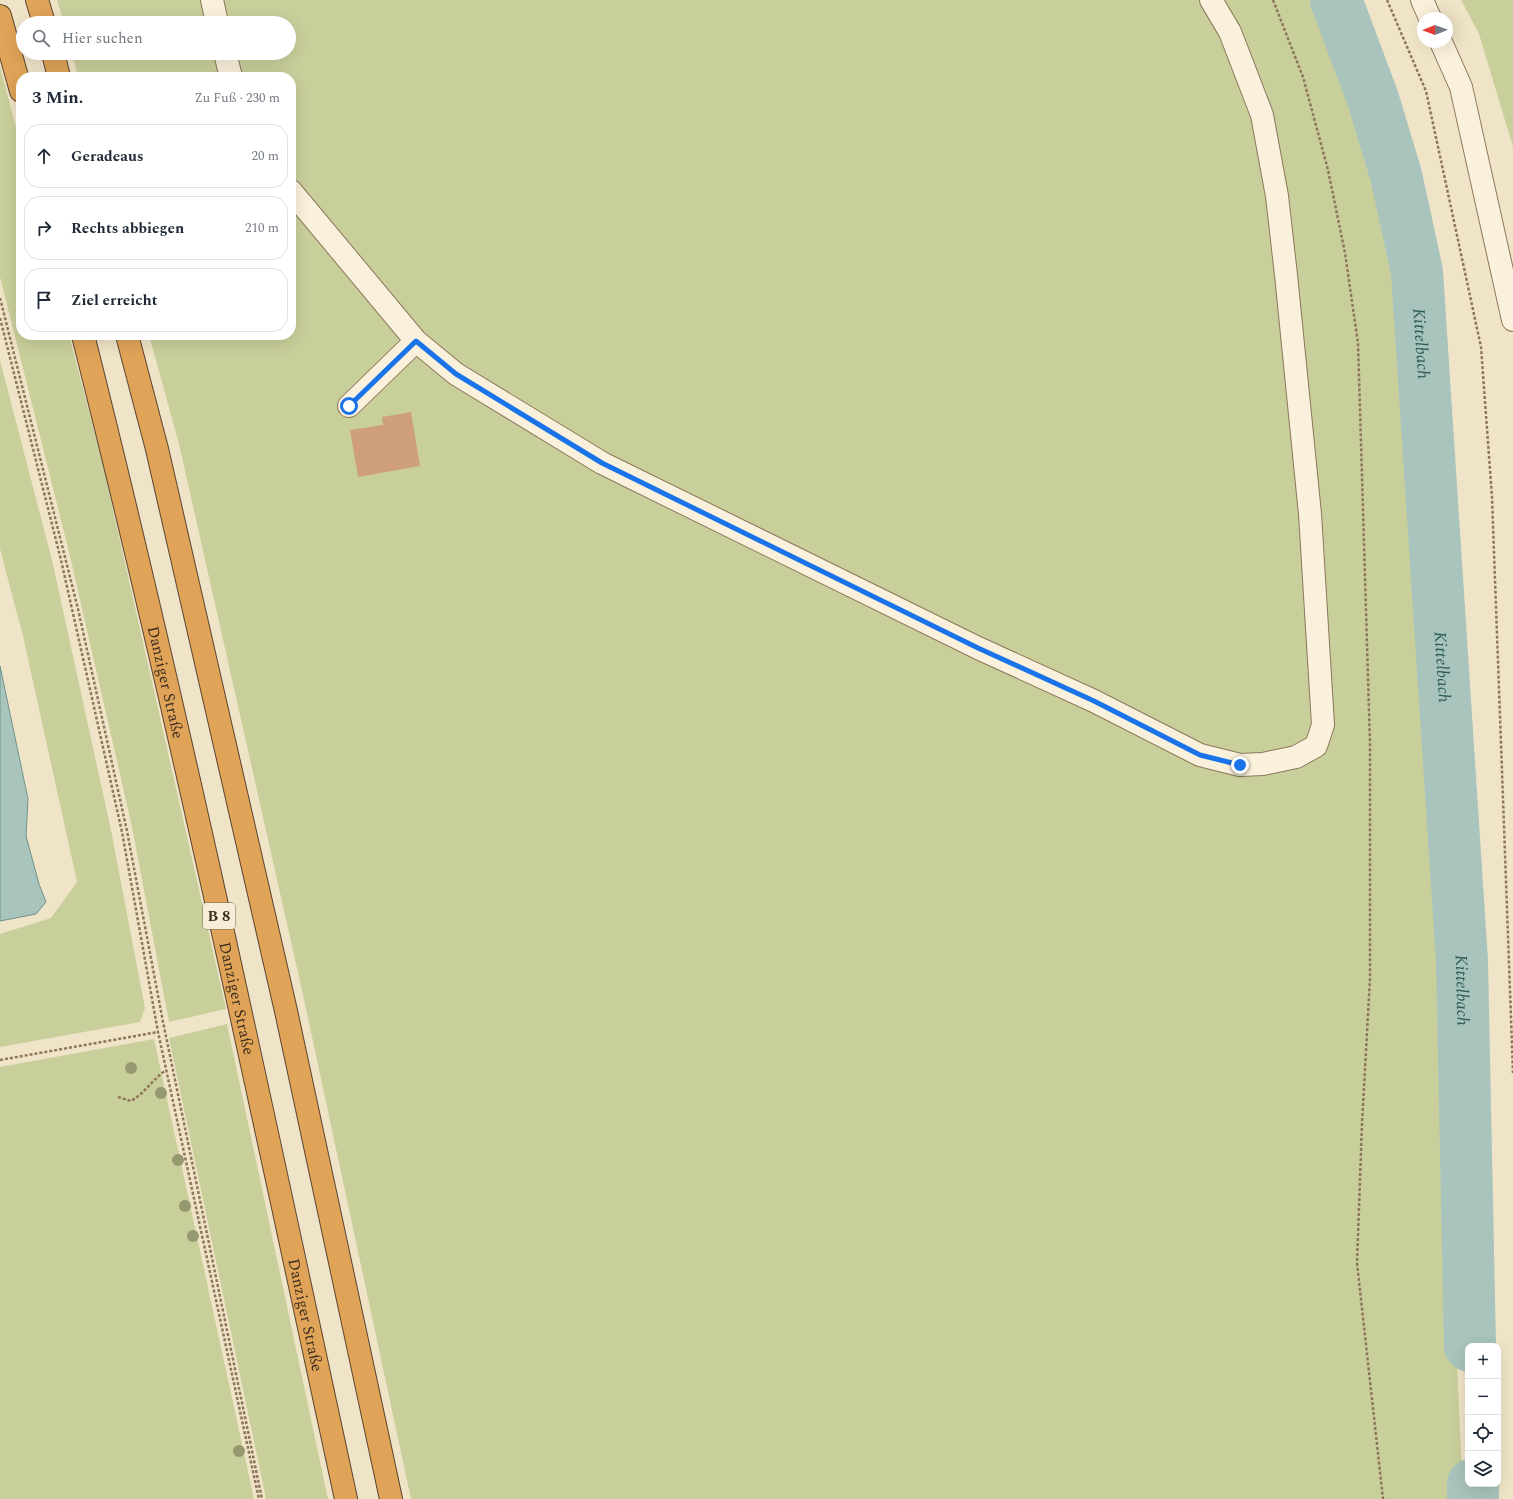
<!DOCTYPE html>
<html lang="de">
<meta charset="utf-8">
<style>
:root{--surface:#fff;--page:#f2f2f3;--text:#1f2937;--muted:#747a83;--line:#e0e1e3}
body{margin:0;font-family:Spectral,serif;background:var(--page);color:var(--text)}
.controls{position:absolute;right:12px;bottom:12px;display:grid;overflow:hidden;border-radius:8px;box-shadow:0 4px 16px #0002}
.controls button{width:36px;height:36px;display:grid;place-items:center;padding:0;border:0;border-bottom:1px solid var(--line);background:var(--surface);color:var(--text);font:20px sans-serif}
.compass{position:absolute;left:1417px;top:12px;width:36px;height:36px;border-radius:50%;background:var(--surface);box-shadow:0 4px 16px #0002;rotate:269deg}
.stop{position:absolute;width:12px;height:12px;margin:-9px;border:3px solid #1a73e8;border-radius:50%;background:#fff}
.stop.end{background:#1a73e8;border-color:#fff;box-shadow:0 1px 4px #0008}
.list{margin:0;padding:0;list-style:none}
h2{display:flex;justify-content:space-between;align-items:center;height:52px;margin:0;padding:0 16px;font-size:17px}
h2 small{font-size:13px;font-weight:400;color:var(--muted)}
.list li{display:grid;grid-template-columns:26px 1fr auto;gap:12px;align-items:center;box-sizing:border-box;height:64px;margin:0 8px 8px;padding:0 8px;border:1px solid var(--line);border-radius:16px}
.list b{display:block;font-size:15px;white-space:nowrap}
.list em{font-size:13px;font-style:normal;color:var(--muted)}
.icon{flex:none;width:22px;height:22px;fill:none;stroke:currentColor;stroke-width:2;stroke-linecap:round;stroke-linejoin:round}
.map{position:relative;flex:none;width:1513px;height:1499px;overflow:hidden}
.search{position:absolute;background:var(--surface);box-shadow:0 4px 16px #0002;left:16px;top:16px;width:280px;height:44px;display:flex;align-items:center;gap:10px;box-sizing:border-box;padding:0 14px;border-radius:22px;color:var(--muted);font-size:15px}
.panel{position:absolute;background:var(--surface);box-shadow:0 4px 16px #0002;left:16px;top:72px;width:280px;height:268px;border-radius:16px}
.map>svg:first-child{display:block}
.green{fill:#c9cf9b}
.water{fill:#a9c4bc;stroke:#6f938a}
.lines{fill:none;stroke-linecap:round;stroke-linejoin:round}
.river{stroke:#a9c4bc;stroke-width:52}
.building{fill:#cf9f7d}
.minor-casing{stroke:#8d765c;stroke-width:24}
.highway-casing{stroke:#5b4430;stroke-width:24}
.path{stroke:#8d765c;stroke-width:2.5;stroke-dasharray:3 2;stroke-linecap:butt}
.minor{stroke:#faf1dc;stroke-width:22}
.highway{stroke:#e0a458;stroke-width:22}
.tree{fill:#96986f}
.route{stroke:#1a73e8;stroke-width:5}
.labels{text-anchor:middle;stroke-width:4;stroke-linejoin:round;paint-order:stroke}
.shield{fill:#f7eed8;stroke:#756857;stroke-width:1}
.shield-label{font-size:15px;font-weight:bold;fill:#3d2e20}
.street-label{font-size:16px;fill:#3d2e20;stroke:#f7eed8}
.water-label{font-size:17px;font-style:italic;fill:#2f5d5a;stroke:#f7eed8}
</style>
<div class="map">
<svg width="1513" height="1499" viewBox="0 0 1513 1499">
<rect width="100%" height="100%" fill="#f0e4c8"/>
<path class="green" d="M 57,0 L 1320,0 L 1403,260 L 1418,494 L 1430,739 L 1463,1499 L 411,1499 L 305,1004 L 179,444 L 149,335 L 291,335 L 291,77 L 78,77 L 72,53 L 289,53 L 289,23 L 64,23 Z
M 1461,0 L 1513,0 L 1513,147 L 1479,34 Z
M 0,66 L 21,147 L 21,335 L 69,335 L 102,461 L 226,1009 L 169,1022 L 132,827 L 70,556 L 0,277 Z
M 0,360 L 52,560 L 111,830 L 145,1008 L 140,1022 L 0,1047 L 0,934 L 51,918 L 77,882 L 23,636 L 0,549 Z
M 227,1024 L 328,1499 L 266,1499 L 169,1038 Z
M 154,1039 L 254,1499 L 0,1499 L 0,1067 Z"/>
<path class="water" d="M 0,666 L 28,799 L 26,836 L 39,884 L 46,902 L 36,914 L 0,921 Z"/>
<g class="lines">
<g class="river">
<path id="s1" d="M 1336,0 L 1373,99 L 1396,175 L 1417,272 L 1462,961 L 1470,1346"/>
<path d="M 1473,1484 L 1473,1499"/>
</g>
</g>
<path class="building" d="M 411,412 L 420,466 L 358,477 L 350,430 L 383,425 L 382,417 Z"/>
<g class="lines">
<g class="minor-casing">
<path id="minor" d="M 212,0 L 217,23
M 1422,0 L 1430,18
M 1441,42 L 1461,87 L 1513,320
M 225,53 L 231,77
M 291,191 L 416,341 L 349,406
M 416,341 L 456,374 L 602,463 L 978,648 L 1094,701 L 1200,755 L 1240,765 L 1263,764 L 1296,757 L 1316,746 L 1323,725 L 1310,514 L 1286,275 L 1277,196 L 1262,115 L 1230,32 L 1211,0"/>
</g>
<g class="highway-casing">
<g id="highway">
<path d="M 37,0 L 44,23"/>
<path d="M 0,16 L 21,91"/>
<path d="M 53,53 L 59,77"/>
<path id="s2" d="M 83,335 C 180,721 262,1110 346,1499"/>
<path d="M 127,335 L 157,449 L 286,1011 L 391,1499"/>
</g>
</g>
<path class="path" d="M 1273,0 L 1303,77 L 1328,170 L 1345,253 L 1358,343 L 1370,744 L 1370,978 L 1362,1124 L 1357,1263 L 1383,1499
M 1387,0 L 1426,91 L 1481,347 L 1492,497 L 1513,1073
M 0,298 L 78,609 L 127,831 L 163,1022 L 262,1499
M 0,318 L 61,560 L 122,832 L 158,1032 L 259,1499
M 0,1060 L 158,1032
M 118,1097 L 131,1101 C 145,1093 153,1079 166,1070"/>
<use href="#minor" class="minor"/>
<use href="#highway" class="highway"/>
</g>
<g class="tree">
<circle cx="131" cy="1068" r="6"/>
<circle cx="161" cy="1093" r="6"/>
<circle cx="178" cy="1160" r="6"/>
<circle cx="185" cy="1206" r="6"/>
<circle cx="193" cy="1236" r="6"/>
<circle cx="239" cy="1451" r="6"/>
</g>
<g class="lines">
<path class="route" d="M 349,406 L 416,341 L 456,374 L 602,463 L 978,648 L 1094,701 L 1200,755 L 1240,765"/>
</g>
<g class="labels">
<rect class="shield" x="203" y="903" width="32" height="26" rx="3"/>
<g class="shield-label">
<text x="219" y="921">B 8</text>
</g>
<g class="street-label">
<text dy="6" stroke="none"><textPath href="#s2" startOffset="357">Danziger Straße</textPath></text>
<text dy="6" stroke="none"><textPath href="#s2" startOffset="681">Danziger Straße</textPath></text>
<text dy="6" stroke="none"><textPath href="#s2" startOffset="1005">Danziger Straße</textPath></text>
</g>
<g class="water-label">
<text dy="6" stroke="none"><textPath href="#s1" startOffset="356">Kittelbach</textPath></text>
<text dy="6" stroke="none"><textPath href="#s1" startOffset="680">Kittelbach</textPath></text>
<text dy="6" stroke="none"><textPath href="#s1" startOffset="1004">Kittelbach</textPath></text>
</g>
</g>
</svg>
<div class="controls">
<button>+</button>
<button>−</button>
<button><svg class="icon" aria-label="locate" viewBox="0 0 24 24"><circle cx="12" cy="12" r="6"/><path d="M12 2v4M12 18v4M2 12h4M18 12h4"/></svg></button>
<button><svg class="icon" aria-label="layers" viewBox="0 0 24 24"><path d="M12 4l9 5-9 5-9-5zM3 14l9 5 9-5"/></svg></button>
</div>
<svg class="compass" viewBox="-18 -18 36 36"><path d="M0-13l5 13h-10z" fill="#e53935"/><path d="M0 13l5-13h-10z" fill="#747a83"/></svg>
<div class="stop" style="left:349px;top:406px"></div>
<div class="stop end" style="left:1240px;top:765px"></div>
<div class="search"><svg class="icon" aria-label="search" viewBox="0 0 24 24"><circle cx="10" cy="10" r="6"/><path d="M15 15l6 6"/></svg>Hier suchen</div>
<section class="panel">
<h2>3 Min.<small>Zu Fuß · 230 m</small></h2>
<ul class="list">
<li><svg class="icon" aria-label="ahead" viewBox="0 0 24 24"><path d="M12 20V5M6 11l6-6 6 6"/></svg><div><b>Geradeaus</b></div><em>20 m</em></li>
<li><svg class="icon" aria-label="right" viewBox="0 0 24 24"><path d="M7 20v-9h11M14 6l5 5-5 5"/></svg><div><b>Rechts abbiegen</b></div><em>210 m</em></li>
<li><svg class="icon" aria-label="arrive" viewBox="0 0 24 24"><path d="M6 21V4h12l-3 4 3 4H6"/></svg><div><b>Ziel erreicht</b></div></li>
</ul>
</section>
</div>
